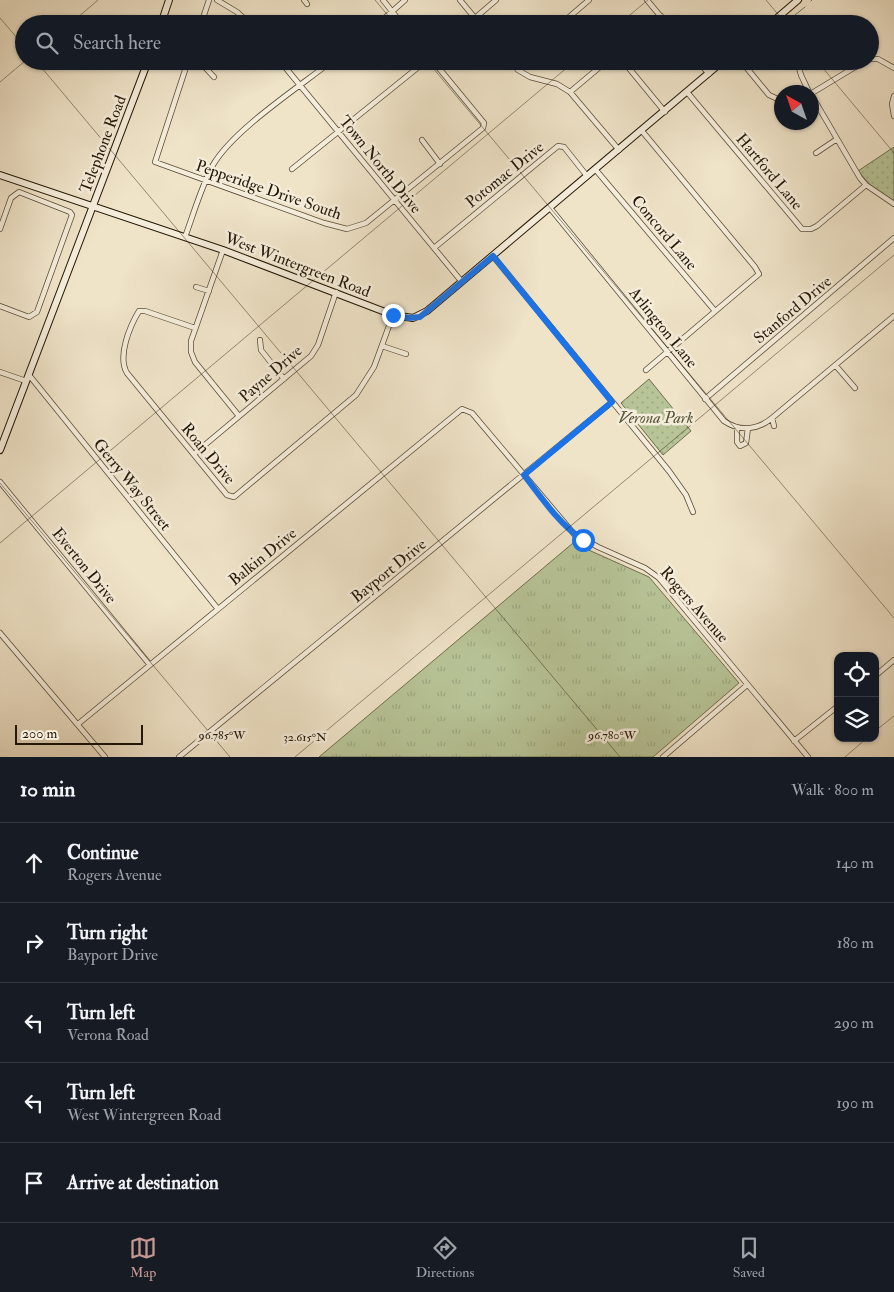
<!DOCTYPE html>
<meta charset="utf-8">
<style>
:root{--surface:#171b24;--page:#242831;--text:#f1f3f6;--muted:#9ea1a6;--line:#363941;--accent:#c59692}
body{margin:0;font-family:"IM FELL Double Pica",serif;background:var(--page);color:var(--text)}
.controls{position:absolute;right:15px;bottom:15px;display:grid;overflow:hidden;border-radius:10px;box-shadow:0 1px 4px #0004}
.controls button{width:45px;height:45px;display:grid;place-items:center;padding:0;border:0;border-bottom:1px solid var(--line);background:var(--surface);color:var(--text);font:25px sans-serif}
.compass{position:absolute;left:774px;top:85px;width:45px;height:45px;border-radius:50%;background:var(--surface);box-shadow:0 1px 4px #0004;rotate:320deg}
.scale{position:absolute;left:15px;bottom:12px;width:128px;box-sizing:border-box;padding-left:5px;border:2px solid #251806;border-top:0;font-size:14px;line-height:18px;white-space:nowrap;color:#251806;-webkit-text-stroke:4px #f5eddb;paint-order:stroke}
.stop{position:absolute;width:15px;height:15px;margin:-11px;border:4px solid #1a73e8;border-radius:50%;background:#fff}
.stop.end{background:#1a73e8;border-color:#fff;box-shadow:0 1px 5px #0008}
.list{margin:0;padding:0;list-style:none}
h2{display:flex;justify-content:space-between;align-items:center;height:65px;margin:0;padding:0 20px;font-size:21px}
h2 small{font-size:16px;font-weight:400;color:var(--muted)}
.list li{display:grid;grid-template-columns:32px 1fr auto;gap:15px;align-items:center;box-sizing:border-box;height:80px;padding:0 20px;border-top:1px solid var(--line)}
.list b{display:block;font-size:19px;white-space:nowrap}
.list p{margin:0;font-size:16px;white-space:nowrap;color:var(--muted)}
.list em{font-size:16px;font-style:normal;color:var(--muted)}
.icon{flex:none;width:28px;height:28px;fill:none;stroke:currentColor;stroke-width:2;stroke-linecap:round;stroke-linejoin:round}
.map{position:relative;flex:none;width:894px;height:757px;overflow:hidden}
.search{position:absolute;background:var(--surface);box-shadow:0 1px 4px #0004;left:15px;right:15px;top:15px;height:55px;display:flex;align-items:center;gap:12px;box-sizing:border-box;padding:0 18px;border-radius:28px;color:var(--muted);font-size:19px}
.sheet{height:465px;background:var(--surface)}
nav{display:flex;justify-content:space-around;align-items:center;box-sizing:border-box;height:70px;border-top:1px solid var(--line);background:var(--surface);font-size:14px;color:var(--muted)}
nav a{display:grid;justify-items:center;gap:2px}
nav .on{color:var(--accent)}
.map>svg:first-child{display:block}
.grass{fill:url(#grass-tufts);stroke:#6e6e4e}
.park{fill:url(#park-dots);stroke:#6e6e4e}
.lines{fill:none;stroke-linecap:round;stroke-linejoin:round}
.stream{stroke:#6c7b73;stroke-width:1}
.street-casing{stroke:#584b36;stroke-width:6}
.secondary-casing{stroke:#251806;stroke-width:8}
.street{stroke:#f5eddb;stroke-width:4.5}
.secondary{stroke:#f5eddb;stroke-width:6}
.route{stroke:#1a73e8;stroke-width:6}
.ticks{fill:none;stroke:#251806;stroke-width:1;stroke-opacity:0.45}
.labels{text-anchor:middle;stroke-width:5;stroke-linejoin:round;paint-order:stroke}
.street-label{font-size:16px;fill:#251806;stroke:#f5eddb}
.park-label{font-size:16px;font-style:italic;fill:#585439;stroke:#f5eddb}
.ticks-label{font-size:12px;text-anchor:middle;fill:#251806;stroke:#f5eddb;stroke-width:5;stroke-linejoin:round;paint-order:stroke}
</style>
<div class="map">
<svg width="894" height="757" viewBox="0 0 894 757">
<defs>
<pattern id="grass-tufts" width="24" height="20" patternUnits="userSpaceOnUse" patternTransform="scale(1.25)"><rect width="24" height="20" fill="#b7c497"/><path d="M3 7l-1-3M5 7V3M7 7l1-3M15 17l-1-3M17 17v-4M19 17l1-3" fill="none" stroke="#9da881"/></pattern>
<pattern id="park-dots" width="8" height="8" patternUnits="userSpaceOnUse" patternTransform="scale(1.25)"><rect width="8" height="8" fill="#b7c497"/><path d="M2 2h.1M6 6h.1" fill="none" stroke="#9da881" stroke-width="1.8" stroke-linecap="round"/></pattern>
</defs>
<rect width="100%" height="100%" fill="#efe3c8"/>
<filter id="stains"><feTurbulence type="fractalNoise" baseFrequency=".004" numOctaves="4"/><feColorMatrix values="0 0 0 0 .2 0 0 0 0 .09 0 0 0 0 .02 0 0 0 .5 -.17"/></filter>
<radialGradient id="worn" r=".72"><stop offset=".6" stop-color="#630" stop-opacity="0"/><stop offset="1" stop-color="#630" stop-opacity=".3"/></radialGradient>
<path class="grass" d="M 573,543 L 649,577 L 739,683 L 653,757 L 319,757 Z"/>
<path class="park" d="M 894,147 L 894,201 L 872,187 L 858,171 Z
M 649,379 L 691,431 L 663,455 L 621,403 Z"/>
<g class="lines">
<path class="stream" d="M 811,1 L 812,0
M 795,24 L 795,15 L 805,7
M 804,61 L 806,70"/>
<g class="street-casing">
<path id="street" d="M 217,0 L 237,12 L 250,24
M 304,0 L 307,4
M 383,0 L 402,24
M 460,0 L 480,24
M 647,0 L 667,24
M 781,14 L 787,24
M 475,18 L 496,0
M 201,24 L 209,0
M 378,24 L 405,0
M 561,24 L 589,0
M 651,24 L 661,16
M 870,59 L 878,59 L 894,68
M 188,61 L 155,162 L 324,223 L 347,229 L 366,223 L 483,128 L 484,123 L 433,61
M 199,61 L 214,77
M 280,61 L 462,282
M 511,61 L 518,70 L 530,77 L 557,84 L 570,92 L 619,150
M 623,61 L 665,112
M 698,61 L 709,74
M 741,61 L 769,95 L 782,101
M 797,61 L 801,75 L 809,92
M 570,92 L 607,61
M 687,92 L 802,229 L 811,229 L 817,226 L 866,185
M 812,93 L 865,61
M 812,96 L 860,178 L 866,185 L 894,204
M 894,96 L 892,104 L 894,116
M 642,131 L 755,267 L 759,274 L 646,370
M 422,140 L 440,164
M 816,153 L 837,139
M 292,169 L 426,61
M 595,169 L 715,311
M 550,208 L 724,421 C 740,432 758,430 772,418
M 0,229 L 11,198 L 19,192 L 70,212 L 72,215 L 37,312 L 29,317 L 0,306
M 185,237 C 194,213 201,187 213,165 C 233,130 299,87 332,61
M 434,248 L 558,146 L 564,147 L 587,176
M 223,250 L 191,341 L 191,352 L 195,362 L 239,416
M 493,256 L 669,471 L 686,495 L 693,512
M 196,287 L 209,291
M 195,328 L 145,311 L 139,311 C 130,326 117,356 127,373 L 227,495 L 234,497 L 356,395 L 374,367 L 393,315
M 260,340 L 261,350 L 284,379
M 382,346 L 406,354
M 836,366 L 855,388
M 0,372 L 26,381
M 29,375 L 218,609
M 705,399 L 894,238
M 774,426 L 772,418 L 894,316
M 737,427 L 737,442 L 740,446 L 746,443 L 748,428
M 194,454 L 311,356 L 318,345 L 336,292
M 0,482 L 150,665
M 0,633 L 105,757
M 875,676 L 894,660
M 78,724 L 462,409 L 472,413 L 574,534 L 598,547 L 645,568 L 659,578 L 808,757
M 794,741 L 838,706
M 179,757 L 612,402
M 663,757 L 747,685"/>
</g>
<g class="secondary-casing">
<path id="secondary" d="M 161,24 L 169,0
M 770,24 L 798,0
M 0,175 L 223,250 L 393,315 L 413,318 L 427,311 L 723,61
M 0,450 L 148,61"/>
</g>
<use href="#street" class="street"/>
<use href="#secondary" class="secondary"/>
</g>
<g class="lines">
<path class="route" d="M 393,315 L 409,318 L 420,317 L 493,256 L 612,402 L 524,475 C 541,497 559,524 583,540"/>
</g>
<path class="ticks" d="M 375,0 L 395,24M 766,0 L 786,24M 0,18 L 24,46M 70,24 L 98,0M 619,24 L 648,0M 36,61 L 620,757M 427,61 L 894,618M 817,61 L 894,153M 0,82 L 25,61M 0,483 L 230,757M 0,543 L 575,61M 875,731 L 894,716M 295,757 L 894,255M 845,757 L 867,738"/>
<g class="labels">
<g class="street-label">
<text transform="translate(102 144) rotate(-69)" y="6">Telephone Road</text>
<text transform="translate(381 164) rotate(51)" y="6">Town North Drive</text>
<text transform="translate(770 171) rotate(50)" y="6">Hartford Lane</text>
<text transform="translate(504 174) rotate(-39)" y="6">Potomac Drive</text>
<text transform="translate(269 189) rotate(19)" y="6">Pepperidge Drive South</text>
<text transform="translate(665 232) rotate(50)" y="6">Concord Lane</text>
<text transform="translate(298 264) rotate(21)" y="6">West Wintergreen Road</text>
<text transform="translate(792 309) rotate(-40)" y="6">Stanford Drive</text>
<text transform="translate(664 327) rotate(51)" y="6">Arlington Lane</text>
<text transform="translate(270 373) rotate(-41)" y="6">Payne Drive</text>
<text transform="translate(209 453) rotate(50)" y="6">Roan Drive</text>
<text transform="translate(133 484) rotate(51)" y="6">Gerry Way Street</text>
<text transform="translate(262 556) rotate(-39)" y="6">Balkin Drive</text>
<text transform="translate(85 565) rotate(51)" y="6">Everton Drive</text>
<text transform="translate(388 570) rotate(-39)" y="6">Bayport Drive</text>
<text transform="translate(695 604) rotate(49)" y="6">Rogers Avenue</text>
</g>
<g class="park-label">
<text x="656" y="423">Verona Park</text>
</g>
</g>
<g class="ticks-label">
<text x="222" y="739">96.785°W</text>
<text x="612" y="739">96.780°W</text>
<text x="305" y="741">32.615°N</text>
</g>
<rect width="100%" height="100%" filter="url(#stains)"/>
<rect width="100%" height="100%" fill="url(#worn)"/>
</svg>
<div class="controls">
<button><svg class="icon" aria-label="locate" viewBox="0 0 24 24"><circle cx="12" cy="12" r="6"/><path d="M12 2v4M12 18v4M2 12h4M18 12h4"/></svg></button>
<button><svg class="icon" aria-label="layers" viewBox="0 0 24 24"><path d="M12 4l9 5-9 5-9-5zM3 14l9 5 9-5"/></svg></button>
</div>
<svg class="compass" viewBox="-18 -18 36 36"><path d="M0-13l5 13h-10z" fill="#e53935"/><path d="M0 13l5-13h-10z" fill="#9ea1a6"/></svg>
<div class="scale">200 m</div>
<div class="stop" style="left:583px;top:540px"></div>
<div class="stop end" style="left:393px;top:315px"></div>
<div class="search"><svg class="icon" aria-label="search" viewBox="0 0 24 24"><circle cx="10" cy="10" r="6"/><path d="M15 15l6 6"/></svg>Search here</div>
</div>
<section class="sheet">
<h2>10 min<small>Walk · 800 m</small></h2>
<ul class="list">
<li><svg class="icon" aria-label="ahead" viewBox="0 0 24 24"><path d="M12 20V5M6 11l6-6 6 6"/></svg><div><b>Continue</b><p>Rogers Avenue</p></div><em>140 m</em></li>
<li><svg class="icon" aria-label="right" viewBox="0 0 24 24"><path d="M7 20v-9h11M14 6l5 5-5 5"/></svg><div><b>Turn right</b><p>Bayport Drive</p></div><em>180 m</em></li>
<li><svg class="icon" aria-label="left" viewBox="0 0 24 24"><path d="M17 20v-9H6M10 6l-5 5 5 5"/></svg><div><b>Turn left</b><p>Verona Road</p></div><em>290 m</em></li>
<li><svg class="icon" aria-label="left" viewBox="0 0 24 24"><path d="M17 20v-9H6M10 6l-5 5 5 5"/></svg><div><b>Turn left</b><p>West Wintergreen Road</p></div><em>190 m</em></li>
<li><svg class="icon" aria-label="arrive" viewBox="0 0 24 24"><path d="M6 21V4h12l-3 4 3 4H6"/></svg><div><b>Arrive at destination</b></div></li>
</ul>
</section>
<nav>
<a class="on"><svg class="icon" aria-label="map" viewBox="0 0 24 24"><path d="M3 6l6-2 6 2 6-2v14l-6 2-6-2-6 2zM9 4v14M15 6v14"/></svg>Map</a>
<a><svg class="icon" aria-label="directions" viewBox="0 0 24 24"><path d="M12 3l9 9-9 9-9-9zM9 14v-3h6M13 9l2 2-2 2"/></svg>Directions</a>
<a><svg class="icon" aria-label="saved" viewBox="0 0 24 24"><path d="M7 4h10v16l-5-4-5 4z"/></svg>Saved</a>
</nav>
